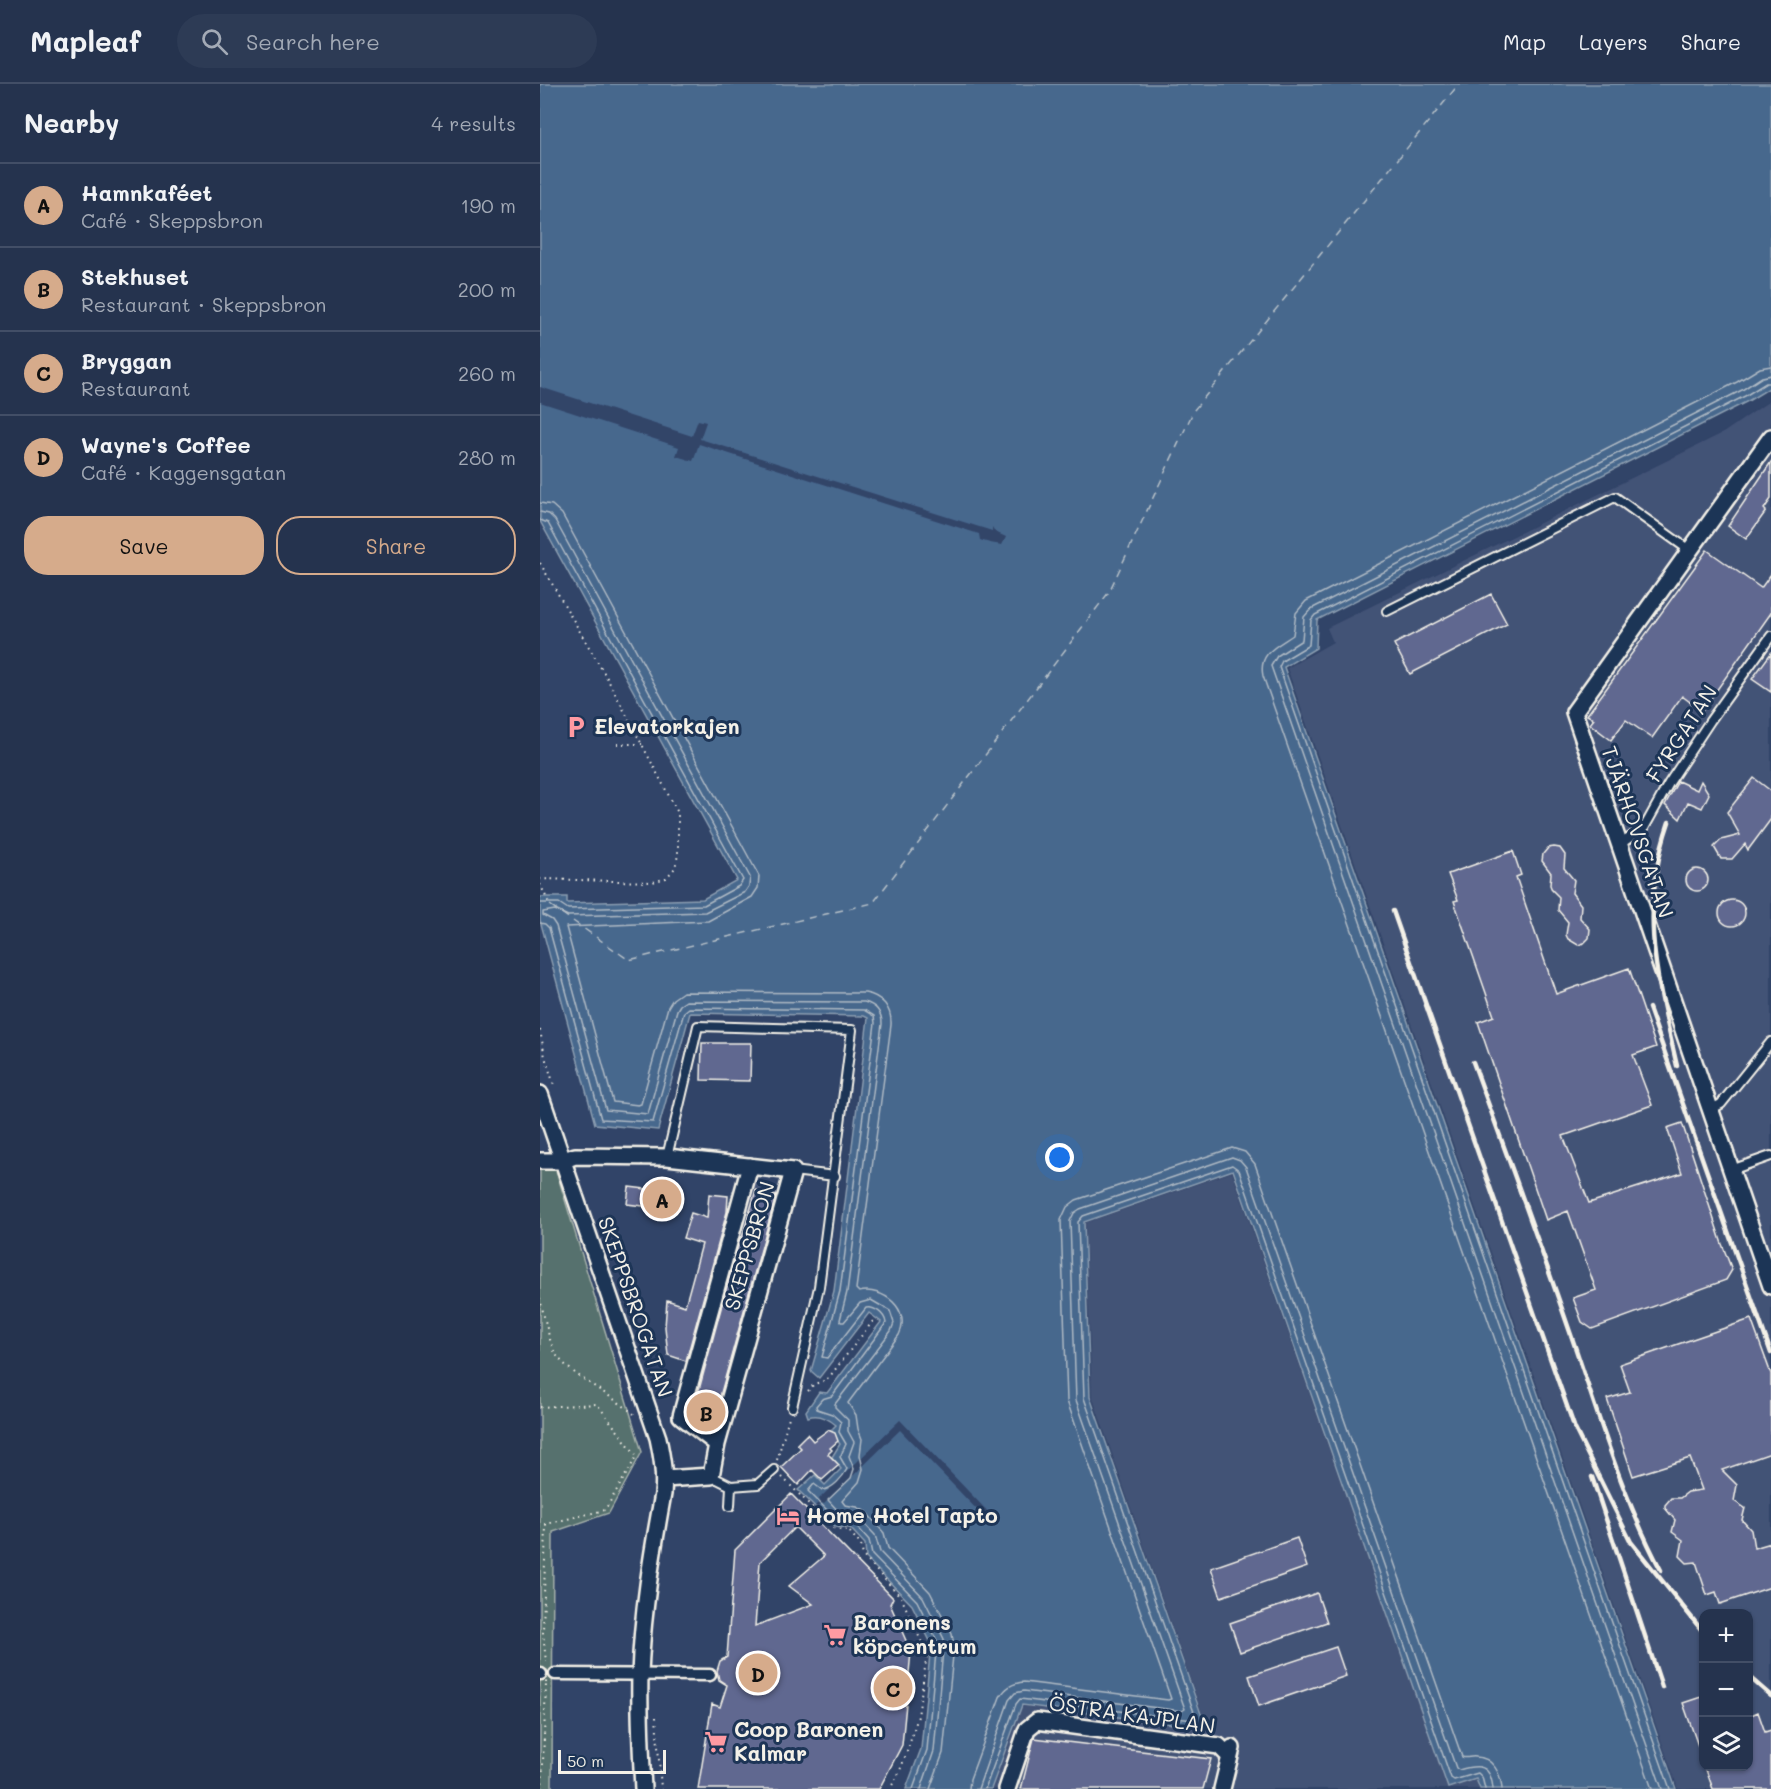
<!DOCTYPE html>
<meta charset="utf-8">
<style>
:root{--surface:#25334e;--page:#2d3b55;--text:#f1f3f6;--muted:#a3aab6;--line:#424e66;--accent:#d6ab8b}
body{margin:0;font-family:Mali,sans-serif;background:var(--page);color:var(--text)}
.controls{position:absolute;right:18px;bottom:18px;display:grid;overflow:hidden;border-radius:12px;box-shadow:0 2px 4px #0004}
.controls button{width:54px;height:54px;display:grid;place-items:center;padding:0;border:0;border-bottom:2px solid var(--line);background:var(--surface);color:var(--text);font:30px sans-serif}
.scale{position:absolute;left:18px;bottom:15px;width:108px;box-sizing:border-box;padding-left:6px;border:3px solid #f4f1e8;border-top:0;font-size:16px;line-height:21px;white-space:nowrap;color:#f4f1e8;-webkit-text-stroke:4px #1d3557;paint-order:stroke}
.you{position:absolute;left:520px;top:1074px;width:21px;height:21px;margin:-15px;border:4px solid #fff;border-radius:50%;background:#1a73e8;box-shadow:0 0 0 9px #1a73e833}
.badge{display:grid;place-items:center;width:39px;height:39px;border-radius:50%;background:var(--accent);color:#111;font-size:20px;font-weight:700}
.pin{position:absolute;translate:-50% -50%;border:3px solid #fff;box-shadow:0 2px 6px #0006}
.list{margin:0;padding:0;list-style:none}
h2{display:flex;justify-content:space-between;align-items:center;height:78px;margin:0;padding:0 24px;font-size:26px}
h2 small{font-size:20px;font-weight:400;color:var(--muted)}
.list li{display:grid;grid-template-columns:39px 1fr auto;gap:18px;align-items:center;box-sizing:border-box;height:84px;padding:0 24px;border-top:2px solid var(--line)}
.list b{display:block;font-size:22px;white-space:nowrap}
.list p{margin:0;font-size:20px;white-space:nowrap;color:var(--muted)}
.list em{font-size:20px;font-style:normal;color:var(--muted)}
.actions{display:flex;gap:12px;padding:18px 24px}
.actions a{flex:1;padding:14px 0;border:2px solid var(--accent);border-radius:24px;text-align:center;font-size:21px;color:var(--accent)}
.actions .main{background:var(--accent);color:#111}
.icon{flex:none;width:33px;height:33px;fill:none;stroke:currentColor;stroke-width:2;stroke-linecap:round;stroke-linejoin:round}
.map{position:relative;flex:none;width:1231px;height:1705px;overflow:hidden}
header{display:flex;align-items:center;gap:36px;box-sizing:border-box;height:84px;padding:0 30px;background:var(--surface);border-bottom:2px solid var(--line)}
header strong{font-size:28px}
nav{display:flex;gap:33px;margin-inline-start:auto;font-size:21px}
.search{width:420px;height:54px;background:var(--page);display:flex;align-items:center;gap:15px;box-sizing:border-box;padding:0 21px;border-radius:33px;color:var(--muted);font-size:22px}
main{display:flex}
aside{flex:1;background:var(--surface)}
.map>svg:first-child{display:block}
.built{fill:#435276;fill-rule:evenodd}
.green{fill:#57716e;stroke:#a6b1ab;stroke-width:1.5}
.water{fill:#47678d;stroke:#8c9eb1;stroke-width:1.5}
.pier{fill:#314468}
.lines{fill:none;stroke-linecap:round;stroke-linejoin:round}
.shore{stroke:#afbac4;stroke-width:1.5}
.ferry{stroke:#b7c1c8;stroke-width:1.5;stroke-dasharray:8 6;stroke-linecap:butt}
.building{fill:#606890;stroke:#f4f1e8;stroke-width:1.5;fill-rule:evenodd}
.service-casing{stroke:#f4f1e8;stroke-width:12}
.pedestrian-casing{stroke:#f4f1e8;stroke-width:15}
.minor-casing{stroke:#f4f1e8;stroke-width:20}
.path{stroke:#f4f1e8;stroke-width:2;stroke-dasharray:1.5 4.5;stroke-linecap:butt}
.service{stroke:#1d3557;stroke-width:8}
.pedestrian{stroke:#1d3557;stroke-width:10}
.minor{stroke:#1d3557;stroke-width:15}
.rail{stroke:#f4f1e8;stroke-width:4.5}
.path-bridge{stroke:#f4f1e8;stroke-width:2;stroke-dasharray:1.5 4.5;stroke-linecap:butt}
.labels{text-anchor:middle;stroke-width:6;stroke-linejoin:round;paint-order:stroke}
.poi-label{font-size:21px;font-weight:bold;fill:#f4f1e8;stroke:#1d3557;text-anchor:start}
.street-label{font-size:21px;fill:#f4f1e8;stroke:#1d3557}
</style>
<header>
<strong>Mapleaf</strong>
<div class="search"><svg class="icon" aria-label="search" viewBox="0 0 24 24"><circle cx="10" cy="10" r="6"/><path d="M15 15l6 6"/></svg>Search here</div>
<nav><a>Map</a><a>Layers</a><a>Share</a></nav>
</header>
<main>
<aside>
<h2>Nearby<small>4 results</small></h2>
<ul class="list">
<li><span class="badge">A</span><div><b>Hamnkaféet</b><p>Café · Skeppsbron</p></div><em>190 m</em></li>
<li><span class="badge">B</span><div><b>Stekhuset</b><p>Restaurant · Skeppsbron</p></div><em>200 m</em></li>
<li><span class="badge">C</span><div><b>Bryggan</b><p>Restaurant</p></div><em>260 m</em></li>
<li><span class="badge">D</span><div><b>Wayne's Coffee</b><p>Café · Kaggensgatan</p></div><em>280 m</em></li>
</ul>
<div class="actions"><a class="main">Save</a><a>Share</a></div>
</aside>
<div class="map">
<svg width="1231" height="1705" viewBox="0 0 1231 1705">
<rect width="100%" height="100%" fill="#314468"/>
<filter id="ink" filterUnits="userSpaceOnUse"><feTurbulence type="fractalNoise" baseFrequency=".0167" numOctaves="2"/><feDisplacementMap in="SourceGraphic" scale="12" xChannelSelector="R" yChannelSelector="G"/><feConvolveMatrix kernelMatrix="1 2 1 2 8 2 1 2 1" color-interpolation-filters="sRGB"/></filter>
<g filter="url(#ink)">
<path class="built" d="M 1231,316 L 1231,1705 L 1138,1705 L 747,584 L 793,558 L 787,544 L 1183,349 ZM 1164,1530 L 1208,1530 L 1208,1682 L 1164,1682 Z
M 692,1088 L 908,1705 L 936,1696 L 940,1705 L 452,1705 L 482,1622 L 667,1644 L 552,1312 L 545,1139 Z
M 209,1099 L 245,1108 L 177,1346 L 146,1331 Z"/>
<path class="green" d="M 0,1082 L 15,1083 L 102,1368 L 69,1429 L 13,1448 L 12,1705 L 0,1705 Z"/>
<path class="water" d="M 0,0 L 1231,0 L 1231,303 L 1208,317 L 777,536 L 776,564 L 744,583 L 1136,1705 L 940,1705 L 936,1695 L 908,1704 L 693,1086 L 544,1138 L 550,1313 L 666,1644 L 482,1621 L 451,1705 L 366,1705 L 381,1665 L 391,1559 L 372,1521 L 326,1474 L 325,1460 L 310,1444 L 296,1443 L 258,1406 L 275,1391 L 285,1401 L 301,1385 L 292,1373 L 300,1360 L 290,1347 L 296,1341 C 288,1334 279,1329 268,1333 L 266,1327 L 279,1308 L 287,1309 L 341,1238 L 329,1229 L 279,1294 L 271,1287 L 294,1207 L 328,934 L 324,932 L 150,929 L 118,1046 L 55,1040 L 0,836 L 0,813 L 27,813 L 27,819 L 163,815 L 197,796 L 0,437 Z"/>
<path class="pier" d="M 0,303 L 152,352 L 158,336 L 166,338 L 160,355 L 452,447 L 452,443 L 455,448 L 466,453 L 462,461 L 450,459 L 440,456 L 439,450 L 159,360 L 153,377 L 136,372 L 139,363 L 0,318 Z
M 360,1336 L 452,1432 L 447,1436 L 360,1346 L 284,1420 L 282,1419 L 277,1424 L 275,1422 L 280,1417 L 279,1415 Z"/>
<g class="lines">
<path class="shore" d="M 0,419 L 12,421 L 22,430 L 219,792 L 218,804 L 212,813 L 168,837 L 26,843 L 73,1018 L 98,1021 L 101,1020 L 128,923 L 133,915 L 143,908 L 325,909 C 342,912 352,924 351,941 L 316,1205 L 319,1208 C 343,1202 372,1226 359,1251 L 308,1319 L 316,1331 L 318,1345 L 322,1355 L 320,1371 L 323,1385 L 319,1398 L 302,1417 L 305,1421 L 317,1423 L 326,1428 L 344,1449 L 348,1464 L 390,1508 L 412,1550 L 414,1562 L 403,1669 L 390,1705
M 0,428 L 9,430 L 15,436 L 210,793 L 209,802 L 205,808 L 165,828 L 28,832 L 15,826 L 3,828 L 3,831 L 12,836 L 16,842 L 66,1026 L 108,1030 L 137,926 L 140,921 L 146,917 L 324,918 C 336,921 342,928 342,940 L 307,1208 L 300,1236 L 301,1238 L 304,1238 L 320,1219 L 331,1216 L 350,1227 L 354,1239 L 351,1247 L 295,1320 L 295,1323 L 308,1336 L 308,1347 L 314,1358 L 309,1372 L 314,1385 L 311,1394 L 288,1416 L 301,1430 L 319,1434 L 335,1451 L 340,1468 L 383,1513 L 404,1555 L 394,1667 L 381,1705
M 0,436 L 8,439 L 203,796 L 199,802 L 164,821 L 28,825 L 19,819 L 0,819
M 0,839 L 5,840 L 9,844 L 61,1035 L 113,1038 L 144,928 L 149,924 L 324,926 L 334,932 L 335,939 L 300,1207 L 282,1273 L 287,1274 L 326,1224 C 334,1222 345,1230 346,1239 L 292,1312 L 282,1315 L 276,1322 L 277,1325 L 292,1330 L 301,1338 L 299,1348 L 306,1360 L 300,1373 L 307,1385 C 303,1393 292,1406 282,1406 L 274,1400 L 268,1407 L 298,1437 L 314,1439 L 329,1456 L 332,1471 L 377,1517 L 397,1557 L 387,1666 L 373,1705
M 429,1705 L 430,1695 L 460,1613 C 466,1603 473,1599 484,1598 L 628,1616 L 631,1615 L 527,1317 L 521,1136 L 527,1123 L 536,1116 L 692,1064 L 705,1068 L 715,1080 L 922,1673 C 927,1675 930,1672 936,1673 C 953,1673 961,1690 962,1705
M 438,1705 L 469,1616 L 475,1609 L 484,1607 L 642,1627 L 645,1625 L 536,1316 L 530,1137 L 534,1129 L 540,1125 L 692,1073 L 700,1076 L 706,1083 L 916,1684 L 919,1686 C 939,1680 951,1680 953,1705
M 445,1705 L 476,1620 L 480,1615 L 653,1636 L 656,1634 L 544,1314 L 538,1138 L 543,1132 L 692,1081 L 699,1086 L 911,1694 L 914,1696 L 938,1689 L 942,1693 L 945,1705
M 1112,1705 L 723,592 C 718,569 737,562 753,551 L 756,529 L 766,517 L 1197,298 L 1220,284 L 1231,282
M 1122,1705 L 731,582 L 737,572 L 762,556 L 764,533 L 771,525 L 1202,306 L 1222,293 L 1231,291
M 1130,1705 L 739,583 L 742,577 L 769,561 L 771,536 L 775,531 L 1205,312 L 1226,299 L 1231,299"/>
<path class="ferry" d="M 10,821 L 89,876 L 333,819 L 569,508 L 654,326 L 919,0"/>
</g>
<path class="building" d="M 1231,378 L 1231,415 L 1224,425 L 1226,427 L 1206,455 L 1188,442 Z
M 1167,466 L 1221,504 L 1231,490 L 1231,529 L 1162,627 L 1142,612 L 1112,654 L 1086,636 L 1071,656 L 1050,640 L 1054,635 L 1047,631 Z
M 951,510 L 967,540 L 870,590 L 854,560 Z
M 1231,569 L 1231,608 L 1212,595 Z
M 1214,694 L 1231,707 L 1231,735 L 1208,766 L 1205,760 L 1192,775 L 1181,775 L 1174,763 L 1181,756 L 1200,751 L 1187,728 Z
M 1138,697 L 1157,706 L 1161,697 L 1169,710 L 1162,724 L 1148,718 L 1140,735 L 1125,721 Z
M 1014,763 L 1020,764 L 1025,771 L 1024,784 L 1034,796 L 1032,809 L 1041,821 L 1040,834 L 1050,845 L 1049,854 L 1044,859 L 1038,861 L 1028,855 L 1026,851 L 1028,838 L 1018,826 L 1019,813 L 1012,806 L 1010,801 L 1011,789 L 1002,777 L 1003,770 L 1008,764 Z
M 973,767 L 981,791 L 976,793 L 1016,910 L 1089,884 L 1116,963 L 1093,971 L 1112,1021 L 1023,1052 L 1049,1119 L 1142,1089 L 1127,1044 L 1142,1039 L 1182,1160 L 1192,1186 L 1186,1196 L 1052,1245 L 1042,1238 L 1033,1214 L 1056,1206 L 1028,1127 L 1006,1136 L 938,938 L 954,932 L 914,817 L 918,816 L 908,790 Z
M1146 796a11 11 0 1 1 22 0a11 11 0 1 1-22 0Z
M1179 829a13 13 0 1 1 26 0a13 13 0 1 1-26 0Z
M 162,959 L 211,959 L 210,997 L 161,996 Z
M 89,1103 L 130,1108 L 128,1125 L 87,1120 Z
M 216,1106 L 236,1112 L 174,1334 L 153,1328 L 200,1154 L 202,1154 Z
M 169,1110 L 188,1112 L 187,1128 L 146,1277 L 128,1271 L 125,1243 L 127,1216 L 145,1222 L 162,1160 L 143,1154 L 151,1129 L 167,1134 Z
M 1211,1235 L 1231,1290 L 1231,1369 L 1182,1386 L 1197,1401 L 1194,1417 L 1205,1424 L 1202,1436 L 1211,1446 L 1214,1464 L 1231,1459 L 1231,1503 L 1180,1520 L 1176,1508 L 1167,1511 L 1156,1478 L 1147,1479 L 1140,1472 L 1143,1456 L 1132,1448 L 1135,1436 L 1125,1424 L 1125,1421 L 1131,1414 L 1140,1414 L 1148,1408 L 1162,1406 L 1150,1374 L 1093,1392 L 1067,1315 L 1090,1308 L 1080,1280 Z
M 288,1346 L 295,1349 L 298,1357 L 290,1364 L 292,1366 L 288,1370 L 299,1381 L 282,1396 L 272,1386 L 258,1401 L 241,1383 L 261,1364 L 257,1360 L 267,1350 L 273,1357 Z
M 251,1410 L 353,1514 L 350,1520 L 371,1568 L 362,1661 L 339,1705 L 158,1705 L 172,1620 L 180,1623 L 187,1601 L 179,1596 L 177,1587 L 180,1577 L 187,1573 L 195,1466 ZM 255,1443 L 284,1472 L 249,1502 L 273,1520 L 215,1542 L 220,1478 Z
M 757,1454 L 767,1483 L 681,1513 L 671,1484 Z
M 777,1509 L 787,1538 L 700,1568 L 690,1539 Z
M 796,1563 L 806,1592 L 719,1622 L 709,1592 Z
M 1164,1612 L 1164,1673 L 1162,1673 L 1143,1619 Z
M 1218,1628 L 1225,1648 L 1231,1646 L 1231,1705 L 1173,1705 L 1165,1683 L 1209,1683 L 1209,1632 Z
M 494,1654 L 592,1666 L 671,1675 L 663,1705 L 481,1705 Z"/>
<g class="lines">
<g class="service-casing">
<path id="service" d="M 847,527 L 1075,413 L 1149,466
M 1079,761 L 1104,744 L 1129,699 L 1170,637 L 1231,552
M 1170,1026 L 1181,1020 L 1231,958
M 127,1073 L 158,942 L 312,946 L 279,1203 L 252,1323
M 1191,1086 L 1231,1072
M 253,1087 L 295,1092
M 171,1392 L 191,1402 L 218,1400 L 234,1386
M 190,1422 L 191,1402"/>
</g>
<g class="pedestrian-casing">
<path id="pedestrian" d="M 0,1590 L 1,1590
M 15,1590 L 170,1591"/>
</g>
<g class="minor-casing">
<path id="minor" d="M 1231,353 L 1034,628 L 1231,1202
M 0,1010 L 118,1354 C 122,1373 125,1390 123,1410 C 112,1469 102,1530 100,1591 C 99,1629 101,1667 103,1705
M 0,1077 L 22,1077 L 35,1072 L 127,1073 L 253,1087 L 177,1360 L 171,1392 L 124,1395
M 177,1360 L 141,1332 L 210,1082
M 467,1705 L 487,1645 L 497,1637 L 679,1662 L 690,1673
M 682,1705 L 692,1664"/>
</g>
<path class="path" d="M 0,479 L 67,594 L 138,729 L 138,771 L 135,784 L 126,794 L 113,798 L 0,795
M 77,660 L 102,660
M 0,800 L 10,821
M 0,946 L 5,973 L 15,1004
M 0,1214 C 3,1227 10,1263 17,1272 C 32,1292 73,1312 94,1330
M 268,1307 L 274,1300 L 287,1296 L 333,1237
M 0,1323 L 57,1320 L 97,1372 L 65,1426 L 6,1440 L 3,1548 L 6,1578
M 237,1376 L 249,1333
M 242,1393 L 293,1444 L 308,1446 L 321,1461 L 323,1472 L 361,1513 L 387,1570 L 378,1632 L 368,1665 L 359,1689 L 350,1705
M 116,1633 L 121,1705
M 2,1705 L 6,1600"/>
<use href="#service" class="service"/>
<use href="#pedestrian" class="pedestrian"/>
<use href="#minor" class="minor"/>
<path class="rail" d="M 1129,738 C 1098,828 1117,894 1137,982
M 853,827 L 1035,1345 L 1091,1458 L 1164,1549
M 1109,924 L 1231,1269
M 933,978 C 966,1068 999,1158 1030,1248 C 1058,1329 1081,1411 1121,1486
M 1052,1393 L 1122,1603
M 1208,1592 L 1231,1612"/>
<path class="path-bridge" d="M 6,1599 L 7,1581"/>
</g>
</g>
<defs>
<g id="parking-bare" transform="scale(1.8)"><path d="M-3.5-5.5H1a3.5 3.5 0 0 1 0 7H-1V5.5H-3.5ZM-1-3.4V-.6H.8a1.4 1.4 0 0 0 0-2.8Z" fill="#ff9aa2" stroke="#1d3557" stroke-width="2.5" paint-order="stroke"/></g>
<g id="hotel-bare" transform="scale(1.8)"><path d="M-6-4.5h1.5V1H6V5H4.5V3h-9V5H-6ZM-4 0a1.8 1.8 0 1 1 3.6 0ZM.5 0V-2.5h3Q6-2.5 6 0Z" fill="#ff9aa2" stroke="#1d3557" stroke-width="2.5" paint-order="stroke"/></g>
<g id="supermarket-bare" transform="scale(1.8)"><path d="M-6-5.5h2.5l.6 2H6L4.5 2H-2.5L-4.4-4H-6ZM-1.5 3.2a1.3 1.3 0 1 0 .1 0ZM3 3.2a1.3 1.3 0 1 0 .1 0Z" fill="#ff9aa2" stroke="#1d3557" stroke-width="2.5" paint-order="stroke"/></g>
</defs>
<g fill-rule="evenodd">
<use href="#parking-bare" x="36" y="643"/>
<use href="#hotel-bare" x="248" y="1432"/>
<use href="#supermarket-bare" x="295" y="1551"/>
<use href="#supermarket-bare" x="176" y="1658"/>
</g>
<g class="labels">
<g class="poi-label">
<text x="54" y="650">Elevatorkajen</text>
<text x="266" y="1439">Home Hotel Tapto</text>
<text x="313" y="1546">Baronens<tspan x="313" dy="24">köpcentrum</tspan></text>
<text x="194" y="1653">Coop Baronen<tspan x="194" dy="24">Kalmar</tspan></text>
</g>
<g class="street-label">
<text transform="translate(1142 650) rotate(-57)" y="7">FYRGATAN</text>
<text transform="translate(1097 748) rotate(71)" y="7">TJÄRHOVSGATAN</text>
<text transform="translate(210 1162) rotate(-74)" y="7">SKEPPSBRON</text>
<text transform="translate(95 1223) rotate(71)" y="7">SKEPPSBROGATAN</text>
<text transform="translate(592 1631) rotate(8)" y="7">ÖSTRA KAJPLAN</text>
</g>
</g>
</svg>
<div class="controls">
<button>+</button>
<button>−</button>
<button><svg class="icon" aria-label="layers" viewBox="0 0 24 24"><path d="M12 4l9 5-9 5-9-5zM3 14l9 5 9-5"/></svg></button>
</div>
<div class="scale">50 m</div>
<div class="you"></div>
<div class="pin badge" style="left:122px;top:1115px">A</div>
<div class="pin badge" style="left:166px;top:1328px">B</div>
<div class="pin badge" style="left:353px;top:1604px">C</div>
<div class="pin badge" style="left:218px;top:1589px">D</div>
</div>
</main>
